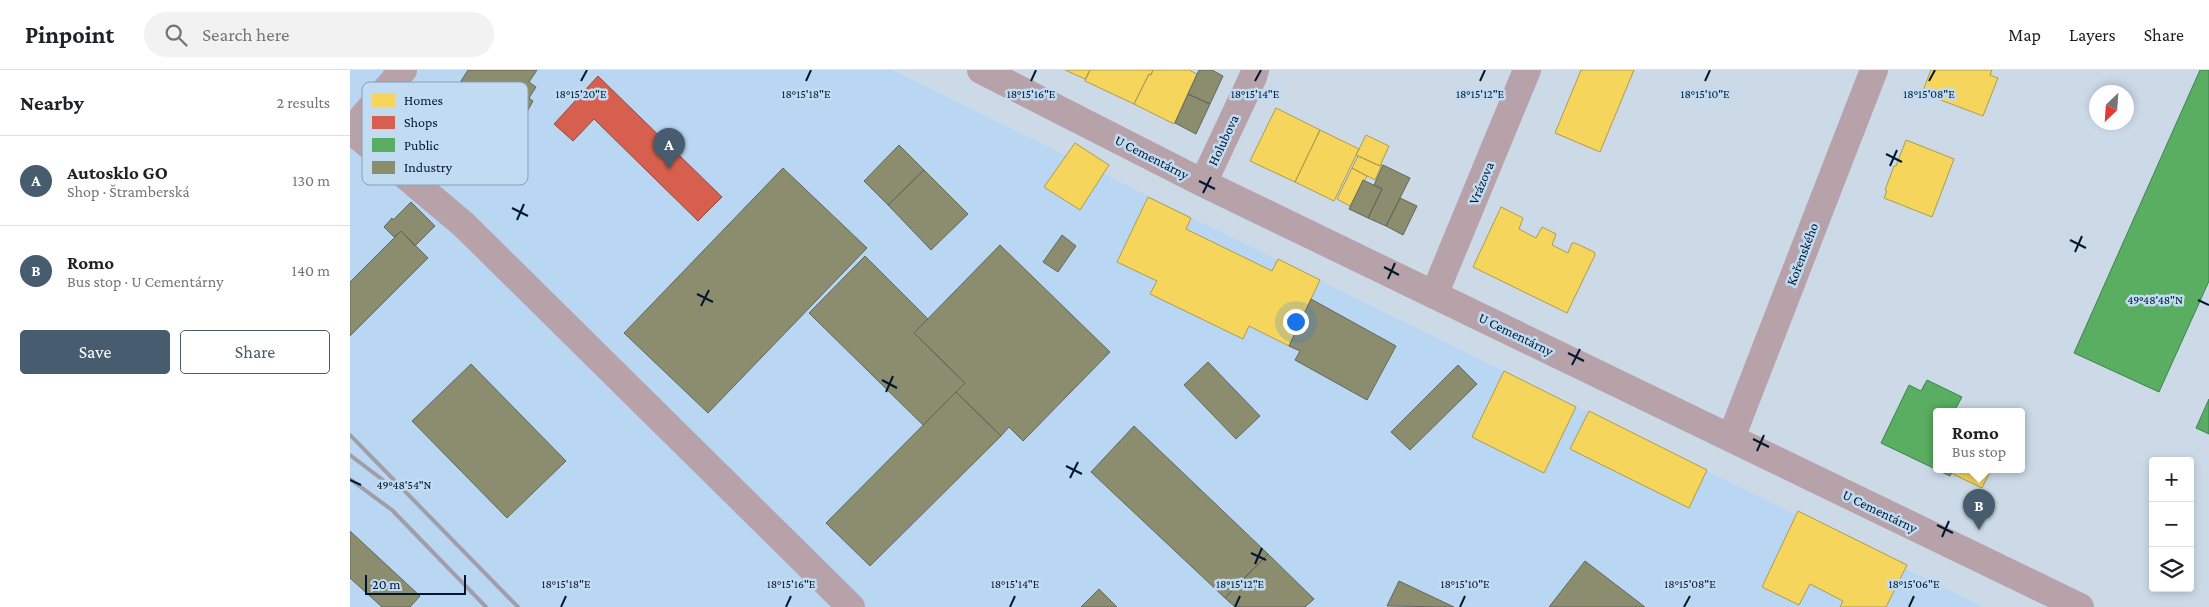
<!DOCTYPE html>
<meta charset="utf-8">
<style>
:root{--surface:#fff;--page:#f2f2f2;--text:#202124;--muted:#757577;--line:#e0e0e0;--accent:#475c6e}
body{margin:0;font-family:"Crimson Pro",serif;background:var(--page);color:var(--text)}
.controls{position:absolute;right:15px;bottom:15px;display:grid;overflow:hidden;border-radius:5px;box-shadow:0 2px 8px #0003}
.controls button{width:45px;height:45px;display:grid;place-items:center;padding:0;border:0;border-bottom:1px solid var(--line);background:var(--surface);color:var(--text);font:25px sans-serif}
.compass{position:absolute;left:1739px;top:15px;width:45px;height:45px;border-radius:50%;background:var(--surface);box-shadow:0 2px 8px #0003;rotate:205deg}
.scale{position:absolute;left:15px;bottom:12px;width:101px;box-sizing:border-box;padding-left:5px;border:2px solid #00182d;border-top:0;font-size:14px;line-height:18px;white-space:nowrap;color:#00182d;-webkit-text-stroke:4px #c1dbf3;paint-order:stroke}
.you{position:absolute;left:945px;top:251px;width:18px;height:18px;margin:-12px;border:4px solid #fff;border-radius:50%;background:#1a73e8;box-shadow:0 0 0 8px #1a73e833}
.badge{display:grid;place-items:center;width:32px;height:32px;border-radius:50%;background:var(--accent);color:#fff;font-size:16px;font-weight:700}
.pin{position:absolute;translate:-50% -41px;filter:drop-shadow(0 1px 2px #0008)}
.pin::after{content:'';position:absolute;top:26px;width:18px;height:15px;background:inherit;clip-path:polygon(0 0,100% 0,50% 100%)}
.popup{position:absolute;left:1583px;top:338px;width:92px;height:65px;box-sizing:border-box;display:grid;place-content:center;border-radius:5px;background:var(--surface);filter:drop-shadow(0 1px 4px #0005);font-size:16px;white-space:nowrap;color:var(--muted)}
.popup b{font-size:19px;color:var(--text)}
.popup::after{content:'';position:absolute;left:50%;top:100%;margin-left:-10px;border:10px solid transparent;border-top-color:var(--surface)}
.list{margin:0;padding:0;list-style:none}
h2{display:flex;justify-content:space-between;align-items:center;height:65px;margin:0;padding:0 20px;font-size:21px}
h2 small{font-size:16px;font-weight:400;color:var(--muted)}
.list li{display:grid;grid-template-columns:32px 1fr auto;gap:15px;align-items:center;box-sizing:border-box;height:90px;padding:0 20px;border-top:1px solid var(--line)}
.list b{display:block;font-size:19px;white-space:nowrap}
.list p{margin:0;font-size:16px;white-space:nowrap;color:var(--muted)}
.list em{font-size:16px;font-style:normal;color:var(--muted)}
.actions{display:flex;gap:10px;padding:15px 20px}
.actions a{flex:1;padding:11px 0;border:1px solid var(--accent);border-radius:5px;text-align:center;font-size:18px;color:var(--accent)}
.actions .main{background:var(--accent);color:#fff}
.icon{flex:none;width:28px;height:28px;fill:none;stroke:currentColor;stroke-width:2;stroke-linecap:round;stroke-linejoin:round}
.map{position:relative;flex:none;width:1859px;height:537px;overflow:hidden}
header{display:flex;align-items:center;gap:30px;box-sizing:border-box;height:70px;padding:0 25px;background:var(--surface);border-bottom:1px solid var(--line)}
header strong{font-size:24px}
nav{display:flex;gap:28px;margin-inline-start:auto;font-size:18px}
.search{width:350px;height:45px;background:var(--page);display:flex;align-items:center;gap:12px;box-sizing:border-box;padding:0 18px;border-radius:28px;color:var(--muted);font-size:19px}
main{display:flex}
aside{flex:1;background:var(--surface)}
.map>svg:first-child{display:block}
.built{fill:#b9d7f2}
.homes{fill:#f6d55c;stroke:#ac9c4e}
.shops{fill:#d6604d;stroke:#964a43}
.public{fill:#5aae61;stroke:#3f8151}
.industry{fill:#8c8c6e;stroke:#62695a}
.lines{fill:none;stroke-linecap:round;stroke-linejoin:round}
.minor{stroke:#b8a2a9;stroke-width:28}
.rail{stroke:#a19ea7;stroke-width:4}
.ticks{fill:none;stroke:#00182d;stroke-width:2}
.labels{text-anchor:middle;stroke-width:5;stroke-linejoin:round;paint-order:stroke}
.street-label{font-size:14px;fill:#00182d;stroke:#c1dbf3}
.key{fill:#c1dbf3;stroke:#87a0b8;stroke-width:1}
.key-label{font-size:14px;fill:#00182d}
.ticks-label{font-size:12px;text-anchor:middle;fill:#00182d;stroke:#c1dbf3;stroke-width:5;stroke-linejoin:round;paint-order:stroke}
</style>
<header>
<strong>Pinpoint</strong>
<div class="search"><svg class="icon" aria-label="search" viewBox="0 0 24 24"><circle cx="10" cy="10" r="6"/><path d="M15 15l6 6"/></svg>Search here</div>
<nav><a>Map</a><a>Layers</a><a>Share</a></nav>
</header>
<main>
<aside>
<h2>Nearby<small>2 results</small></h2>
<ul class="list">
<li><span class="badge">A</span><div><b>Autosklo GO</b><p>Shop · Štramberská</p></div><em>130 m</em></li>
<li><span class="badge">B</span><div><b>Romo</b><p>Bus stop · U Cementárny</p></div><em>140 m</em></li>
</ul>
<div class="actions"><a class="main">Save</a><a>Share</a></div>
</aside>
<div class="map">
<svg width="1859" height="537" viewBox="0 0 1859 537">
<rect width="100%" height="100%" fill="#ccdae8"/>
<path class="built" d="M 0,0 L 542,0 L 1633,537 L 0,537 Z"/>
<path class="homes" d="M 715,0 L 740,0 L 735,9 Z
M 740,0 L 803,0 L 801,5 L 799,4 L 784,34 L 735,11 Z
M 803,0 L 839,0 L 847,4 L 824,54 L 784,34 L 799,4 L 801,5 Z
M 1231,0 L 1284,0 L 1250,82 L 1205,63 Z
M 1581,0 L 1642,0 L 1640,5 L 1648,8 L 1633,46 L 1572,23 Z
M 926,38 L 970,60 L 945,112 L 900,91 Z
M 970,60 L 1009,79 L 984,131 L 945,112 Z
M 1016,65 L 1039,76 L 1030,96 L 1006,85 Z
M 1556,70 L 1604,89 L 1582,147 L 1534,128 L 1537,121 L 1535,120 L 1544,96 L 1546,96 Z
M 725,73 L 759,95 L 730,140 L 694,117 Z
M 1008,86 L 1030,96 L 1032,94 L 1025,110 L 1002,98 Z
M 1002,98 L 1017,106 L 1000,136 L 987,129 Z
M 798,127 L 841,148 L 836,159 L 922,201 L 928,189 L 970,210 L 939,276 L 899,256 L 893,269 L 800,224 L 807,211 L 767,192 Z
M 1151,137 L 1173,148 L 1169,159 L 1186,168 L 1192,157 L 1206,164 L 1202,175 L 1218,183 L 1222,173 L 1225,173 L 1244,182 L 1245,185 L 1217,243 L 1123,197 Z
M 1154,301 L 1226,337 L 1194,403 L 1122,367 Z
M 1239,341 L 1357,400 L 1339,438 L 1220,379 Z
M 1606,399 L 1641,399 L 1632,418 L 1603,404 Z
M 1448,441 L 1557,495 L 1536,537 L 1490,537 L 1493,531 L 1460,514 L 1449,535 L 1412,517 Z"/>
<path class="shops" d="M 248,6 L 372,127 L 348,151 L 244,49 L 223,71 L 204,54 Z"/>
<path class="public" d="M 1850,0 L 1859,0 L 1859,211 L 1809,322 L 1724,283 Z
M 1577,310 L 1612,327 L 1606,338 L 1613,341 L 1586,341 L 1586,399 L 1604,399 L 1600,406 L 1531,373 L 1559,315 L 1571,321 Z
M 1859,329 L 1859,364 L 1846,358 Z"/>
<path class="industry" d="M 118,0 L 187,0 L 179,12 L 186,17 L 179,28 L 183,31 L 173,49 L 160,41 L 138,77 L 149,84 L 131,115 L 84,68 L 82,57 Z
M 849,0 L 862,0 L 873,6 L 860,34 L 838,24 Z
M 838,24 L 860,34 L 846,64 L 825,53 Z
M 549,75 L 574,100 L 538,135 L 514,111 Z
M 1033,95 L 1060,108 L 1036,156 L 1018,148 L 1032,119 L 1024,115 Z
M 433,98 L 517,178 L 358,343 L 274,263 Z
M 574,100 L 618,144 L 581,180 L 538,135 Z
M 1013,110 L 1032,119 L 1018,148 L 999,139 Z
M 1050,128 L 1067,136 L 1053,165 L 1036,156 Z
M 61,132 L 85,156 L 65,176 L 51,161 L 44,167 L 34,157 L 42,148 L 43,150 Z
M 51,161 L 78,188 L 0,266 L 0,212 Z
M 712,165 L 726,176 L 708,202 L 693,192 Z
M 650,175 L 760,282 L 673,371 L 659,357 L 651,366 L 606,322 L 615,313 L 564,263 Z
M 515,186 L 578,249 L 564,263 L 615,313 L 573,355 L 459,243 Z
M 961,229 L 1046,276 L 1017,330 L 945,290 L 950,281 L 939,276 Z
M 858,292 L 910,346 L 886,369 L 834,315 Z
M 121,294 L 216,391 L 157,448 L 62,351 Z
M 1108,295 L 1127,314 L 1060,380 L 1041,362 Z
M 606,322 L 651,366 L 520,496 L 476,453 Z
M 784,356 L 918,484 L 875,528 L 741,402 Z
M 0,461 L 70,526 L 60,537 L 32,537 L 0,508 Z
M 918,484 L 964,529 L 955,537 L 885,537 L 875,528 Z
M 1235,491 L 1295,537 L 1199,537 Z
M 1049,511 L 1104,537 L 1037,536 Z
M 749,519 L 767,537 L 731,537 Z"/>
<g class="lines">
<path class="minor" d="M 631,0 L 853,113 L 1730,537
M 1,60 L 113,154 L 501,537
M 0,62 L 53,0
M 853,113 L 903,7 L 905,0
M 1084,225 L 1177,0
M 1381,368 L 1524,0"/>
<path class="rail" d="M 0,365 L 168,537
M 0,385 L 46,420
M 0,409 L 42,440 L 136,537"/>
</g>
<path class="ticks" d="M 231,11 L 237,0M 456,11 L 461,0M 681,11 L 686,0M 905,11 L 911,0M 1130,11 L 1135,0M 1355,11 L 1360,0M 1579,11 L 1585,0M 1536,84 L 1552,92M 1540,96 L 1547,80M 849,111 L 865,119M 853,123 L 861,107M 162,138 L 178,146M 167,150 L 174,134M 1720,170 L 1736,178M 1725,182 L 1732,166M 1034,197 L 1049,205M 1038,209 L 1045,193M 347,224 L 363,232M 1848,230 L 1859,235M 351,236 L 359,220M 1218,283 L 1234,291M 1222,295 L 1230,279M 532,310 L 547,318M 536,322 L 543,306M 1403,369 L 1419,377M 1407,381 L 1414,365M 716,396 L 732,404M 720,408 L 728,392M 0,410 L 11,415M 1587,455 L 1603,463M 1592,467 L 1599,451M 901,483 L 916,490M 905,494 L 912,478M 211,537 L 216,526M 436,537 L 441,526M 660,537 L 665,526M 885,537 L 890,526M 1110,537 L 1115,526M 1334,537 L 1340,526M 1559,537 L 1564,526"/>
<g class="labels">
<g class="street-label">
<text transform="translate(873 70) rotate(-65)" y="5">Holubova</text>
<text transform="translate(802 87) rotate(27)" y="5">U Cementárny</text>
<text transform="translate(1131 113) rotate(-67)" y="5">Vrázova</text>
<text transform="translate(1452 184) rotate(-69)" y="5">Kořenského</text>
<text transform="translate(1166 264) rotate(26)" y="5">U Cementárny</text>
<text transform="translate(1530 441) rotate(26)" y="5">U Cementárny</text>
</g>
</g>
<rect x="12" y="12" width="166" height="103" rx="8" class="key"/>
<rect x="22" y="23" width="23" height="14" fill="#f6d55c"/>
<rect x="22" y="46" width="23" height="13" fill="#d6604d"/>
<rect x="22" y="68" width="23" height="14" fill="#5aae61"/>
<rect x="22" y="91" width="23" height="13" fill="#8c8c6e"/>
<g class="key-label">
<text x="54" y="35">Homes</text>
<text x="54" y="57">Shops</text>
<text x="54" y="80">Public</text>
<text x="54" y="102">Industry</text>
</g>
<g class="ticks-label">
<text x="231" y="28">18°15'20"E</text>
<text x="456" y="28">18°15'18"E</text>
<text x="681" y="28">18°15'16"E</text>
<text x="905" y="28">18°15'14"E</text>
<text x="1130" y="28">18°15'12"E</text>
<text x="1355" y="28">18°15'10"E</text>
<text x="1579" y="28">18°15'08"E</text>
<text x="1805" y="234">49°48'48"N</text>
<text x="54" y="419">49°48'54"N</text>
<text x="216" y="518">18°15'18"E</text>
<text x="441" y="518">18°15'16"E</text>
<text x="665" y="518">18°15'14"E</text>
<text x="890" y="518">18°15'12"E</text>
<text x="1115" y="518">18°15'10"E</text>
<text x="1340" y="518">18°15'08"E</text>
<text x="1564" y="518">18°15'06"E</text>
</g>
</svg>
<div class="controls">
<button>+</button>
<button>−</button>
<button><svg class="icon" aria-label="layers" viewBox="0 0 24 24"><path d="M12 4l9 5-9 5-9-5zM3 14l9 5 9-5"/></svg></button>
</div>
<svg class="compass" viewBox="-18 -18 36 36"><path d="M0-13l5 13h-10z" fill="#e53935"/><path d="M0 13l5-13h-10z" fill="#757577"/></svg>
<div class="scale">20 m</div>
<div class="you"></div>
<div class="pin badge" style="left:319px;top:99px">A</div>
<div class="pin badge" style="left:1629px;top:460px">B</div>
<div class="popup"><b>Romo</b>Bus stop</div>
</div>
</main>
